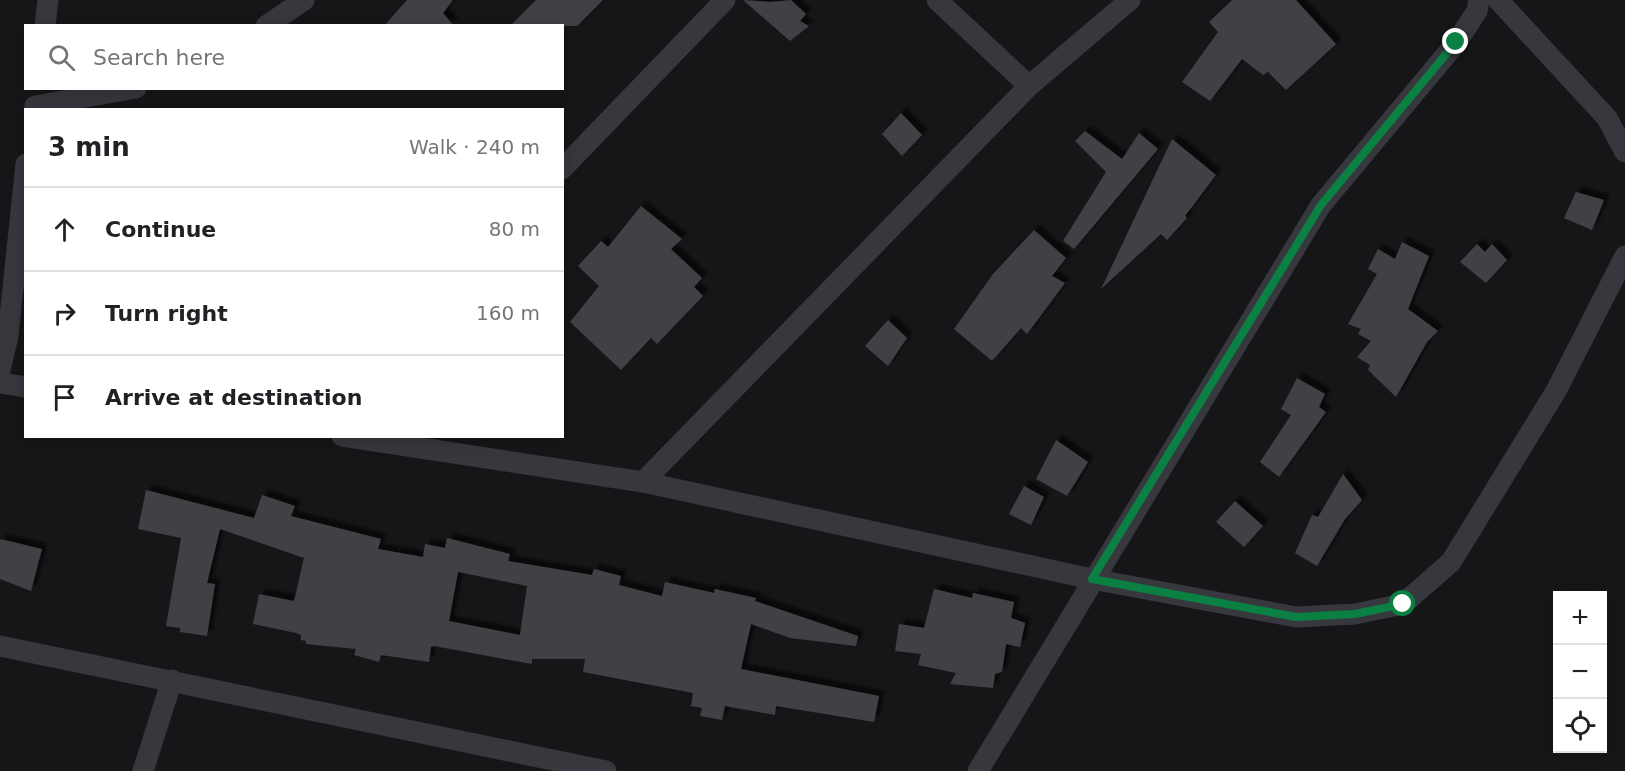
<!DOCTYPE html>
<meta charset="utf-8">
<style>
:root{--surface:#fff;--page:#f2f2f2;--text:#202124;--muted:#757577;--line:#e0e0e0}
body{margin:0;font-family:"DejaVu Sans",sans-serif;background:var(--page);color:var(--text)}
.controls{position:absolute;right:18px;bottom:18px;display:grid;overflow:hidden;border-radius:0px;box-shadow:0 3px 15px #0003}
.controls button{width:54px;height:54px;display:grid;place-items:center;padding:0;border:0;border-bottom:2px solid var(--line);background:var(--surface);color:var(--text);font:30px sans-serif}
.stop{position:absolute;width:18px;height:18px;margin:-14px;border:4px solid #0b8043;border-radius:50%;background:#fff}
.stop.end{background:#0b8043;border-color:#fff;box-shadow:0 2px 6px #0008}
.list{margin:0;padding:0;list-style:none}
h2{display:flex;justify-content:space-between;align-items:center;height:78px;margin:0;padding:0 24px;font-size:26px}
h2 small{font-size:20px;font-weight:400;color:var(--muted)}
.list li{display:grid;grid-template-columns:39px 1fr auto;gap:18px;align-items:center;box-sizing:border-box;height:84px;padding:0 24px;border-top:2px solid var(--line)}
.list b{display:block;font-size:22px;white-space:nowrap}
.list em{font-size:20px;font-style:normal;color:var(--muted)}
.icon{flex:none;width:33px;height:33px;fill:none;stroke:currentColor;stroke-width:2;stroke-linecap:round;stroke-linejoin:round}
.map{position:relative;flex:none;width:1625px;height:771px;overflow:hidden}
.search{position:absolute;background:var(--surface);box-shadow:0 3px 15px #0003;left:24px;top:24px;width:540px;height:66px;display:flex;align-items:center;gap:15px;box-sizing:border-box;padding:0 21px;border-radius:0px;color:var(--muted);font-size:22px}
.panel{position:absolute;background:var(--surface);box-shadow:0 3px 15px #0003;left:24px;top:108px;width:540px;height:330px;border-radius:0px}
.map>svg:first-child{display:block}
.building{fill:#404145;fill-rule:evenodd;filter:url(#shadow)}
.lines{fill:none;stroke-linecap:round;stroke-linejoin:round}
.street{stroke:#37383d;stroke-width:21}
.route{stroke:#0b8043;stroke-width:8}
</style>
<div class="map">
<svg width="1625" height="771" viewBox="0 0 1625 771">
<defs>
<filter id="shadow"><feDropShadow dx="5.5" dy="-5.5" stdDeviation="1.5" flood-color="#0009"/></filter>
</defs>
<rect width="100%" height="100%" fill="#161618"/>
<path class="building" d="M 407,0 L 453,0 L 443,13 L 454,26 L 384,26 Z
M 536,0 L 603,0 L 577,26 L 510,26 Z
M 743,0 L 771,2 L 791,0 L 806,14 L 800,21 L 809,26 L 790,41 Z
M 1232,0 L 1296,0 L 1336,44 L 1286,90 L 1268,72 L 1263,75 L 1242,59 L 1210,101 L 1182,82 L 1218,32 L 1209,22 Z
M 901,113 L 922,135 L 902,156 L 882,134 Z
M 1085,131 L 1122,159 L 1139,133 L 1158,149 L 1074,249 L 1063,241 L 1106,172 L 1075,141 Z
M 1172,139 L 1216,175 L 1185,216 L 1187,218 L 1167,240 L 1161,234 L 1101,289 Z
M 1576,192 L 1604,200 L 1592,230 L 1564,218 Z
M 641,206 L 682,239 L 671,249 L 702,278 L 694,287 L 703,296 L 657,344 L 651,338 L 621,370 L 570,322 L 599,286 L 578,266 L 601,241 L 608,247 Z
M 1034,230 L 1066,258 L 1052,276 L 1065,283 L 1027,334 L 1021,328 L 992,361 L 954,329 L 993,274 Z
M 1402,242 L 1429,256 L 1408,309 L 1438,331 L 1427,342 L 1396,397 L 1368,370 L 1370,365 L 1357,357 L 1371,341 L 1358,334 L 1361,329 L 1348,324 L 1377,274 L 1368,269 L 1378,249 L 1395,259 Z
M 1477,244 L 1485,252 L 1492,244 L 1507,260 L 1486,283 L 1460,262 Z
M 888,320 L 907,338 L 888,366 L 865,346 Z
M 1297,378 L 1325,394 L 1319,407 L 1326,412 L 1279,477 L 1260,462 L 1291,415 L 1281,409 Z
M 1056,440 L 1088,462 L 1067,496 L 1036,479 Z
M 1343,474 L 1362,500 L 1345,519 L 1317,566 L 1295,553 L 1312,515 L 1318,517 Z
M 1024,486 L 1044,497 L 1031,525 L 1009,514 Z
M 146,490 L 254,518 L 262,495 L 295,506 L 291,516 L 381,539 L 378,549 L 423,557 L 425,544 L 445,548 L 447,538 L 510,554 L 508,561 L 592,575 L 594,569 L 621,576 L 619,585 L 662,596 L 665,582 L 714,593 L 715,589 L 756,598 L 755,601 L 858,636 L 856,646 L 790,638 L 751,624 L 741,669 L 879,696 L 874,722 L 776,706 L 775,715 L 725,706 L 722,720 L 700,716 L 702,708 L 691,706 L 693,693 L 583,672 L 585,659 L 532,659 L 532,664 L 434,646 L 431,647 L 429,662 L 381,655 L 379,662 L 354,655 L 356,649 L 306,644 L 306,641 L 301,640 L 301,635 L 296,633 L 253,624 L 259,594 L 294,601 L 304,558 L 220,529 L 207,583 L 215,584 L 207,636 L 180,632 L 180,628 L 166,626 L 181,538 L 138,529 ZM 458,572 L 527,586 L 520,635 L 449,621 Z
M 1235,501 L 1263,526 L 1244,547 L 1216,522 Z
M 0,539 L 42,549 L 31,591 L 0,579 Z
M 934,589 L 972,598 L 973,593 L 1014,602 L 1011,618 L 1025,623 L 1020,647 L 1006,644 L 1002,672 L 995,674 L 993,688 L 950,684 L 956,673 L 918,665 L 921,654 L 895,651 L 899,624 L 924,628 Z"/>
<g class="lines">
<path class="street" d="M 937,0 L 1029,86
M 1498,0 L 1607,118 L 1625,152
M 45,26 L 48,0
M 266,26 L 304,0
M 35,106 L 136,88
M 562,169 L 725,0
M 0,370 L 8,336 L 26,164
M 0,383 L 26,387
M 342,436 L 643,482 L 1092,579 L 1296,617 L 1355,614 L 1403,604 L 1451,562 L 1556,391 L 1625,256
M 643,482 L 1029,86 L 1130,0
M 0,646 L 606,771
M 143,771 L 172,680
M 978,771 L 1321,205 L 1456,43 L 1477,11 L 1479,0"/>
</g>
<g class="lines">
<path class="route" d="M 1403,604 L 1355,614 L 1296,617 L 1092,579 L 1321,205 L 1456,42"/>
</g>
</svg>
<div class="controls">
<button>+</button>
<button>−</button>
<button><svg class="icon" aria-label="locate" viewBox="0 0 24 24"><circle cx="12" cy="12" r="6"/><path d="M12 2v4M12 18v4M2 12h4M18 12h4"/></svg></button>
</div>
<div class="stop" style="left:1403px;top:604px"></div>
<div class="stop end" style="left:1456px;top:42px"></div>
<div class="search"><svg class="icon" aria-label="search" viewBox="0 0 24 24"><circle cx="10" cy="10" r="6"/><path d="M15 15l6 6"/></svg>Search here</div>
<section class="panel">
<h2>3 min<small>Walk · 240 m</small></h2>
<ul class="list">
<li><svg class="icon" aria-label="ahead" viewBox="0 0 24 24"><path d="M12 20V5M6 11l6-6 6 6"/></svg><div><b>Continue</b></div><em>80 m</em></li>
<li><svg class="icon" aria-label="right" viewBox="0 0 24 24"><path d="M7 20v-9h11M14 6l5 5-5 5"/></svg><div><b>Turn right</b></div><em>160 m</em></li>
<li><svg class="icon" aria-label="arrive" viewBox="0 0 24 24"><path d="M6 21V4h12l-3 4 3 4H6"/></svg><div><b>Arrive at destination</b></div></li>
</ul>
</section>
</div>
